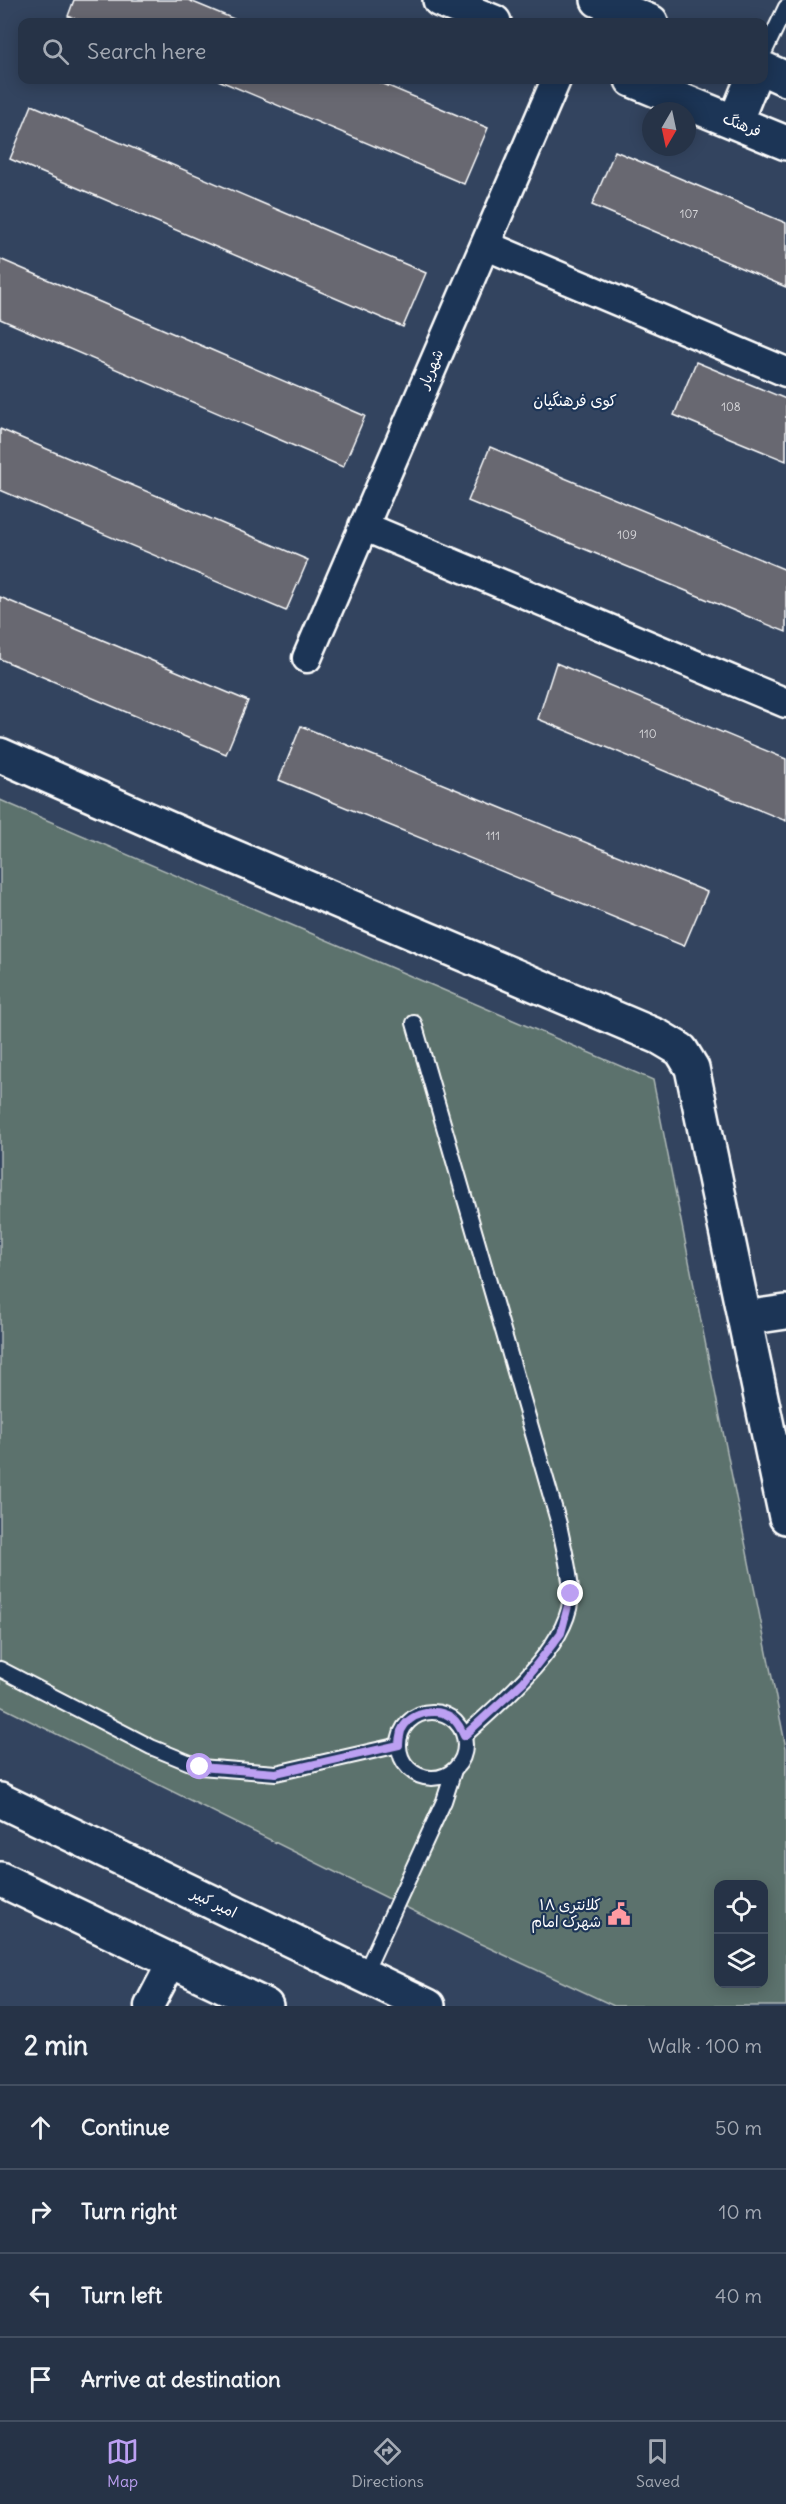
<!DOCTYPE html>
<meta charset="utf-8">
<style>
:root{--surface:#263347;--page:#2e3b4e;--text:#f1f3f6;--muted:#a4aab4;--line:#424e60;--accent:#bca0f2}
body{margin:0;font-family:Delius,"Playpen Sans Arabic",sans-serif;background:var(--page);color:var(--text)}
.controls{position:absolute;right:18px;bottom:18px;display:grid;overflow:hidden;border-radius:12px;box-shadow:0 3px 15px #0003}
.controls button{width:54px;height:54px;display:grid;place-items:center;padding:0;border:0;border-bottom:2px solid var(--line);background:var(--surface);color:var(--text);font:30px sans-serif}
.compass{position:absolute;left:642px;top:102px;width:54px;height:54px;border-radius:50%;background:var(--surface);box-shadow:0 3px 15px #0003;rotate:189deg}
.stop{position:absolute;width:18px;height:18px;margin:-14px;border:4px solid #bca0f2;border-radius:50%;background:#fff}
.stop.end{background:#bca0f2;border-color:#fff;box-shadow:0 2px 6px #0008}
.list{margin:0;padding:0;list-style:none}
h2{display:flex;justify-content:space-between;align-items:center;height:78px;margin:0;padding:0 24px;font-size:26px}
h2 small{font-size:20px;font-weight:400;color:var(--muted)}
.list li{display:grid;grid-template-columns:39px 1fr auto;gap:18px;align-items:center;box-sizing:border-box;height:84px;padding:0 24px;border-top:2px solid var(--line)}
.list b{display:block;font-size:22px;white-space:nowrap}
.list em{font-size:20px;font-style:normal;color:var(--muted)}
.icon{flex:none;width:33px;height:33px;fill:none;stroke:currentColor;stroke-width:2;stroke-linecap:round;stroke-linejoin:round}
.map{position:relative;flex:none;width:786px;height:2006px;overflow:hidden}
.search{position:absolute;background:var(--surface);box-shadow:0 3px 15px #0003;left:18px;right:18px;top:18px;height:66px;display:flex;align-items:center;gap:15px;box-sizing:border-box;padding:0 21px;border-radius:12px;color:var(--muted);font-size:22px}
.sheet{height:414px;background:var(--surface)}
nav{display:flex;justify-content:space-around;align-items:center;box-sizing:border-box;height:84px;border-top:2px solid var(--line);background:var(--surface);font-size:16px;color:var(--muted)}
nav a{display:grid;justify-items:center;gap:3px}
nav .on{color:var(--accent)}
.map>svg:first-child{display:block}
.green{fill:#5c726d;stroke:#aeb8b6;stroke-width:1.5;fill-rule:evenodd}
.building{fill:#676771;stroke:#fff;stroke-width:1.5}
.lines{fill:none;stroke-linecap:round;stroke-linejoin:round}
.lane-casing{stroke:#fff;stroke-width:18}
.street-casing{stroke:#fff;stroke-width:33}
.secondary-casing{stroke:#fff;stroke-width:38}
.lane{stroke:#1d3557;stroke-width:14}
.street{stroke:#1d3557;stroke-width:28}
.secondary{stroke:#1d3557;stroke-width:33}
.route{stroke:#bca0f2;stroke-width:8}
.labels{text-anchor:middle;stroke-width:4.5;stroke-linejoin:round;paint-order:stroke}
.number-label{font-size:12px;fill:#d9d9dc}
.street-label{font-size:15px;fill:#fff;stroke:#1d3557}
.poi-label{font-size:15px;fill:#fff;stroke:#1d3557;text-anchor:end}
.neighbourhood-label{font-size:16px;fill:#fff;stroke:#1d3557}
</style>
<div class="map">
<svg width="786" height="2006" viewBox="0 0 786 2006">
<rect width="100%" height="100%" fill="#33445f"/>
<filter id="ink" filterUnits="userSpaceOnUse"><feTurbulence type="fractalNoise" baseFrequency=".0167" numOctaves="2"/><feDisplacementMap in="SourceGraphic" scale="12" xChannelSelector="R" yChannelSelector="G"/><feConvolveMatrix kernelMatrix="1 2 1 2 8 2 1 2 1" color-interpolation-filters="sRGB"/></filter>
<g filter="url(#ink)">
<path class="green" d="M 0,800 L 653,1080 L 786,1748 L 786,2006 L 614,2006 L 468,1938 L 0,1706 ZM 718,1884 L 764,1884 L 764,1984 L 718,1984 Z"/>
<path class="building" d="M 74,0 L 188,0 L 241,22 L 84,22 L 68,16 Z
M 218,80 L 374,80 L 488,128 L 464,184 Z
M 32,105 L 426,273 L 403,327 L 10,159 Z
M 615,151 L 786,223 L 786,287 L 592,205 Z
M 0,259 L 365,416 L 343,467 L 0,319 Z
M 696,362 L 786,399 L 786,461 L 674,415 Z
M 0,429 L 308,560 L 286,611 L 0,490 Z
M 490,447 L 786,570 L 786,632 L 468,501 Z
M 0,597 L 248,701 L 226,754 L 0,659 Z
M 556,663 L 786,759 L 786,821 L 538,719 Z
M 301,726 L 707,892 L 684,946 L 279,780 Z"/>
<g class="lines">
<g class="lane-casing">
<path id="lane" d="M 764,53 L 786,7
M 414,1023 L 559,1524 C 563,1546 570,1570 571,1592 C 572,1645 500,1703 464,1736
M 0,1669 L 151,1747 L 200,1767 L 276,1773 L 399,1745
M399 1745a33 33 0 1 1 66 0a33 33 0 1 1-66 0Z
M 364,1975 L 444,1801 L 454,1770"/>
</g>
<g class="street-casing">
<path id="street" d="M 485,245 L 786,372
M 363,526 L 786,703
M 307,658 L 556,80
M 149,2006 L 172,1962"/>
</g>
<g class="secondary-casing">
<path id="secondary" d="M 440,0 L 494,22
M 598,0 L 651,22
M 764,69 L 786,79
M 632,80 L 786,143
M 735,122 L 752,80
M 0,755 L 213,848 L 659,1037 L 681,1050 L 692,1068 L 786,1517
M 745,1318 L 786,1312
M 0,1800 L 428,2006
M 0,1879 L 266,2006"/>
</g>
<use href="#lane" class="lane"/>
<use href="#street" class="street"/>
<use href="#secondary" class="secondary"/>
</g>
</g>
<g class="lines" filter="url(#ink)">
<path class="route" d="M 200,1767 L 276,1773 L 399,1745 C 399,1741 400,1735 401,1731 C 409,1713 435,1707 451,1717 C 458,1722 461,1729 464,1736 L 524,1681 L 561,1633 L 571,1594"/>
</g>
<defs>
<g id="civic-bare" transform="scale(1.8)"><path d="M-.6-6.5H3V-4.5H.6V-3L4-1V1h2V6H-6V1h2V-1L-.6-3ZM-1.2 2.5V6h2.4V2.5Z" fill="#ff9aa2" stroke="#1d3557" stroke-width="2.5" paint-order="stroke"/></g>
</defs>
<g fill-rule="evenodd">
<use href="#civic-bare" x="619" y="1914"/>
</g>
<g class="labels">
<g class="number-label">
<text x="689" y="218">107</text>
<text x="731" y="411">108</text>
<text x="627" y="539">109</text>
<text x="648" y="738">110</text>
<text x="493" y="840">111</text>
</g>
<g class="street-label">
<text transform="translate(742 125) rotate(22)" y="5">فرهنگ</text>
<text transform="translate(431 369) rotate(-67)" y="5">شهریار</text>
<text transform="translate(214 1903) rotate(26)" y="5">امیر کبیر</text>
</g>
<g class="poi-label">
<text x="601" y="1910">کلانتری ١٨<tspan x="601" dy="17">شهرک امام</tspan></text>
</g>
<g class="neighbourhood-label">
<text x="575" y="406">کوی فرهنگیان</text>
</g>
</g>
</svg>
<div class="controls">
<button><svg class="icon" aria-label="locate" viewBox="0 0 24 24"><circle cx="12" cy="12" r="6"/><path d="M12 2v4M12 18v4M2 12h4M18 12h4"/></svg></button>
<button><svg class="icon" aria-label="layers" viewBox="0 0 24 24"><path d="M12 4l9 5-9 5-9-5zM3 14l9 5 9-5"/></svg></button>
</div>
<svg class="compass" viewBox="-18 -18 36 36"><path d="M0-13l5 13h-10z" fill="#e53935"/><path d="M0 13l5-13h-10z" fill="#a4aab4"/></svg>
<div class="stop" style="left:200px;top:1767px"></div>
<div class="stop end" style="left:571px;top:1594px"></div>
<div class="search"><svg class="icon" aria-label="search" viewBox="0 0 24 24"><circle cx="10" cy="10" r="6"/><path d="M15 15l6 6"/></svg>Search here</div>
</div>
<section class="sheet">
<h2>2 min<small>Walk · 100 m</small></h2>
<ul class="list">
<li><svg class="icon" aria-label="ahead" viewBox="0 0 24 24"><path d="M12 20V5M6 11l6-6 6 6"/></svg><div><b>Continue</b></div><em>50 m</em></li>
<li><svg class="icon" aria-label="right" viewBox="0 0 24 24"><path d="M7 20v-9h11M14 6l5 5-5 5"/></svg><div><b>Turn right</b></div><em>10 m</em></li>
<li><svg class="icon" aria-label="left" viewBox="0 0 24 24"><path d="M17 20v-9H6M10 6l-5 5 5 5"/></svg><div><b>Turn left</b></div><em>40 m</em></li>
<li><svg class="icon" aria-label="arrive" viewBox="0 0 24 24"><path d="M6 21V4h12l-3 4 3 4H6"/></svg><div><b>Arrive at destination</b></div></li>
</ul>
</section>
<nav>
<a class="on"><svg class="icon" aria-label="map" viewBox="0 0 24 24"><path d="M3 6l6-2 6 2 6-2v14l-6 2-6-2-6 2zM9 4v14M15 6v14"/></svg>Map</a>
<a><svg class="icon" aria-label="directions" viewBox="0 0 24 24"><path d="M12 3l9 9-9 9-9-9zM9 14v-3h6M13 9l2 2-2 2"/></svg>Directions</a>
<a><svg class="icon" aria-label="saved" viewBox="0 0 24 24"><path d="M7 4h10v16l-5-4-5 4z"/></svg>Saved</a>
</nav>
